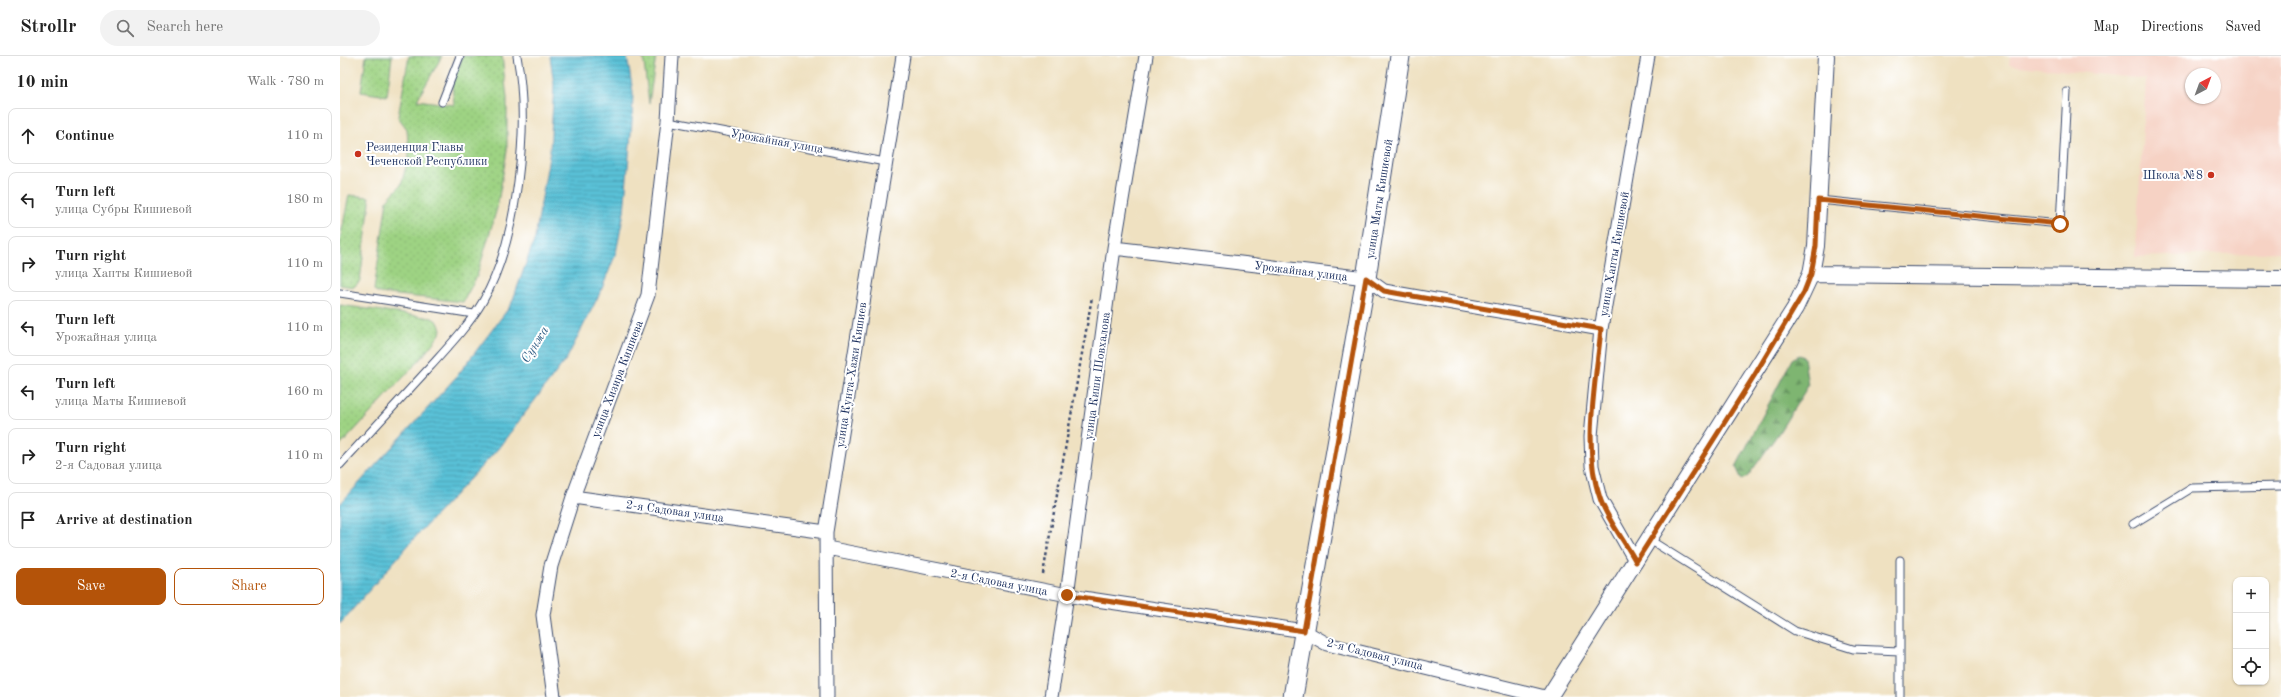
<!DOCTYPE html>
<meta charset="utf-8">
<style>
:root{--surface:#fff;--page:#f2f2f2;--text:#222;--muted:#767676;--line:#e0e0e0;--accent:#b45309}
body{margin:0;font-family:"Old Standard TT",serif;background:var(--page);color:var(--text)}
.controls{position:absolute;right:12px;bottom:12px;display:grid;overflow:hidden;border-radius:8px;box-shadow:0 1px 3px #0004}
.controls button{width:36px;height:36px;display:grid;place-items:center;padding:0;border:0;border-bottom:1px solid var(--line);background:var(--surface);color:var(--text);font:20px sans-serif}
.compass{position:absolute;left:1845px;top:12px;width:36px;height:36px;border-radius:50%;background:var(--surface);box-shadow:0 1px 3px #0004;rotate:41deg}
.stop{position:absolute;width:12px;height:12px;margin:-9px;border:3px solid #b45309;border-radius:50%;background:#fff}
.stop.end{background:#b45309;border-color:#fff;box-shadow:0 1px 4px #0008}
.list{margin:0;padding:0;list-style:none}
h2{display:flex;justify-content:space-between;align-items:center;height:52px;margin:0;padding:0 16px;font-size:17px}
h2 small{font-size:13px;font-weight:400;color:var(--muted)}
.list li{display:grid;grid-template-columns:26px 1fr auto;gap:12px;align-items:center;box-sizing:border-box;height:56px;margin:0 8px 8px;padding:0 8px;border:1px solid var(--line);border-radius:8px}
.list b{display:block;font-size:15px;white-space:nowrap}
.list p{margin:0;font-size:13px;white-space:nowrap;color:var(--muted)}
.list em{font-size:13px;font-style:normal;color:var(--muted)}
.actions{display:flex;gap:8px;padding:12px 16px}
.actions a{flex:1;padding:9px 0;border:1px solid var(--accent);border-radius:8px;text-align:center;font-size:14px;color:var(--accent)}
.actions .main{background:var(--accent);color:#fff}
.icon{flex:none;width:22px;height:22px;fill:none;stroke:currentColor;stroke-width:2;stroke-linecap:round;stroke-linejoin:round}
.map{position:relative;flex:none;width:1941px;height:641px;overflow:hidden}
header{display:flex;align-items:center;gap:24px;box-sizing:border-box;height:56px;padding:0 20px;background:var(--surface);border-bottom:1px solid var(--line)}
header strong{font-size:19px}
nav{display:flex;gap:22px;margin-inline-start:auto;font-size:14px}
.search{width:280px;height:36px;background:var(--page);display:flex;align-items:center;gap:10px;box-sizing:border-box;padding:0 14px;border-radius:22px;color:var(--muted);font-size:15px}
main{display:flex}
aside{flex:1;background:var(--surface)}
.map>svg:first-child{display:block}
.built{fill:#f6d2c4;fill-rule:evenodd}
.grass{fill:url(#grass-dots);stroke:#5c8170}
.forest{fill:url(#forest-firs);stroke:#4c7268}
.water{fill:url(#water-rules);stroke:#3a789a}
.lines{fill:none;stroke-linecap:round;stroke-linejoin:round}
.service-casing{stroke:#3b4a6d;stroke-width:9}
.minor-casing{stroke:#3b4a6d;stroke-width:15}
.tertiary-casing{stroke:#3b4a6d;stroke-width:18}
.secondary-casing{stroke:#3b4a6d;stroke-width:21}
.path{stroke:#3b4a6d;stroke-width:2.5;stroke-dasharray:3 3;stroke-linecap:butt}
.service{stroke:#fff;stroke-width:7}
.minor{stroke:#fff;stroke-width:13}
.tertiary{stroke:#fff;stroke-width:16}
.secondary{stroke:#fff;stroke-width:19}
.route{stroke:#b45309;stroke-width:5}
.poi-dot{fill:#c8321e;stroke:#fff;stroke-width:1.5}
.labels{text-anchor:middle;stroke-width:4;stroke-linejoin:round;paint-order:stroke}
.street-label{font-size:12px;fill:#1b2f5e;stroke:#fff}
.poi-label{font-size:12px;fill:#1b2f5e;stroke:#fff;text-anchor:start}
.water-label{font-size:13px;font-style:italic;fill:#2e5b82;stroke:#fff}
</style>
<header>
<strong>Strollr</strong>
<div class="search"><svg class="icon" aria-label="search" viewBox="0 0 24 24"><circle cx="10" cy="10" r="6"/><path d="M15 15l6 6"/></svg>Search here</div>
<nav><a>Map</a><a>Directions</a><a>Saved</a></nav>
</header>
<main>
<aside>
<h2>10 min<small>Walk · 780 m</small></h2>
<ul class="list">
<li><svg class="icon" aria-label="ahead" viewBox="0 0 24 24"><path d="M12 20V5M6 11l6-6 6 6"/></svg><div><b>Continue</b></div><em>110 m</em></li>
<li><svg class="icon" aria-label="left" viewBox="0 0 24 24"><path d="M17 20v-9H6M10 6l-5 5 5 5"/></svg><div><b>Turn left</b><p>улица Субры Кишиевой</p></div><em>180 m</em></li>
<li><svg class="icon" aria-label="right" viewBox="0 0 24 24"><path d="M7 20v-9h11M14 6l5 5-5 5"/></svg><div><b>Turn right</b><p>улица Хапты Кишиевой</p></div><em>110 m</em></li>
<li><svg class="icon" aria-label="left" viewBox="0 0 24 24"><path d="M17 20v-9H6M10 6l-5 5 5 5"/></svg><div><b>Turn left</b><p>Урожайная улица</p></div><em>110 m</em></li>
<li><svg class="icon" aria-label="left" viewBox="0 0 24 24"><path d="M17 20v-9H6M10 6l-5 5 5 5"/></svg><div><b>Turn left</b><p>улица Маты Кишиевой</p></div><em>160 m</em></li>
<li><svg class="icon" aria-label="right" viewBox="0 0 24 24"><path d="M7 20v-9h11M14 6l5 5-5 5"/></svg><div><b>Turn right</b><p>2-я Садовая улица</p></div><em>110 m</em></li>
<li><svg class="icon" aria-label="arrive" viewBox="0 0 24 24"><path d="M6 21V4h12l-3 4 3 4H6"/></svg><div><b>Arrive at destination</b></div></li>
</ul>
<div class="actions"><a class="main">Save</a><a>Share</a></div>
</aside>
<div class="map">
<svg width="1941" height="641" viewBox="0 0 1941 641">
<defs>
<pattern id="grass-dots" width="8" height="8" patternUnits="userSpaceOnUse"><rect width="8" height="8" fill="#9ed383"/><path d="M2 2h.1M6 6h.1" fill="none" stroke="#88b574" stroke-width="1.8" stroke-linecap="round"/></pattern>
<pattern id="forest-firs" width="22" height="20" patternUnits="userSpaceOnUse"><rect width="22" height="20" fill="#7eb571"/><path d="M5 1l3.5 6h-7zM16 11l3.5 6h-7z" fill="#669460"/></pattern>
<pattern id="water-rules" width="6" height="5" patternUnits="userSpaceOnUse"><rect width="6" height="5" fill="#5ac1d7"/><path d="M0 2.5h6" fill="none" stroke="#4a9db2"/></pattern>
</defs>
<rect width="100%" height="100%" fill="#fff"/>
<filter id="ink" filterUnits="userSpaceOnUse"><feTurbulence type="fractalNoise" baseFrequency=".025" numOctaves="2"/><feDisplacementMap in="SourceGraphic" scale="8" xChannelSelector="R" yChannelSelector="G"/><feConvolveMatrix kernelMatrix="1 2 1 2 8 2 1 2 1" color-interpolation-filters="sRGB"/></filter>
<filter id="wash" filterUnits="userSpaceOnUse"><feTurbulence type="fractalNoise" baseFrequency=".012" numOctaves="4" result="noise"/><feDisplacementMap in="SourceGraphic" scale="16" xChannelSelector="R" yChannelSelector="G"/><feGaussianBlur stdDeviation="0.9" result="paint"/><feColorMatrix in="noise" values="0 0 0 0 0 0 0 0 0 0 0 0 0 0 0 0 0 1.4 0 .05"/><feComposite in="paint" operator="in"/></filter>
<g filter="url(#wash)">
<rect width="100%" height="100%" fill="#efe1c1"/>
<path class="built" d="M 1670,0 L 1941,0 L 1941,196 L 1795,201 L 1806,23 L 1669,9 ZM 1851,18 L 1875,18 L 1875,42 L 1851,42 Z"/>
<path class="grass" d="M 26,0 L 52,0 L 47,40 L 21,36 Z
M 69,0 L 102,0 L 77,44 L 114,49 L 112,29 L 123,0 L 162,0 L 167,42 L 167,95 L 157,152 L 137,220 L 123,246 L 39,237 L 34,234 L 47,144 L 61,129 L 69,100 L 67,73 L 58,61 Z
M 303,0 L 316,0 L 309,47 Z
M 9,139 L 29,141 L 30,146 L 20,225 L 14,231 L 0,229 L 0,184 Z
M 0,249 L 92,262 L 98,266 L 101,273 L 100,278 L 83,300 L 0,390 Z"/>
<path class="forest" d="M 1459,299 L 1464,301 L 1468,330 L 1438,378 L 1408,420 L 1402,424 L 1396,411 L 1452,303 Z"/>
<path class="water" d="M 210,0 L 287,0 L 293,36 L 292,66 L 284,156 L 276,197 L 261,235 L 227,302 L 157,394 L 79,477 L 0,568 L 0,448 L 117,320 L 171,249 L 195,182 L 210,95 L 214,29 Z"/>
</g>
<g filter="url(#ink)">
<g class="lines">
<g class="service-casing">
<path id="service" d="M 102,46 L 120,0
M 328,65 L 545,106
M 1479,144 L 1720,168 L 1727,36
M 0,237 L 134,258
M 0,409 C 30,376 60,344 90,311 C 109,290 129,269 143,245 C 178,184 190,69 177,0
M 1793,468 L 1852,432 L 1941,430
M 1310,484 L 1455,575 L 1513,593 L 1560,595 L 1560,641
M 1560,595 L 1560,504"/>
</g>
<g class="minor-casing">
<path id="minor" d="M 774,192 L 1026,222 L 1044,235 L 1261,273
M 233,441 L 486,476
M 487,492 L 743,542 L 964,575 L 987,588 L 1205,641
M 1296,506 L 1260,443 L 1252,410 L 1251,380 L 1261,273 L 1308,0
M 214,641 L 203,559 L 211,510 L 233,441 L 308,239 L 328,65 L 332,0
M 487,641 L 486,476 L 563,0
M 711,641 L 727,539 L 774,192 L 806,0"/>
</g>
<g class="tertiary-casing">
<path id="tertiary" d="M 1471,218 L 1941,223
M 1209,641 L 1455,252 L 1471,218 L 1476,190 L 1486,0"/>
</g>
<g class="secondary-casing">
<path id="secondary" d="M 953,641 L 1026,222 L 1060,0"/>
</g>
<path class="path" d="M 703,518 L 752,241"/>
<use href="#service" class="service"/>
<use href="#minor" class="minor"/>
<use href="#tertiary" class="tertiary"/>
<use href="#secondary" class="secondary"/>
</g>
</g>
<g class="lines" filter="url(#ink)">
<path class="route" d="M 727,539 L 964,575 L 1026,222 L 1044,235 L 1261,273 C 1256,325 1242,392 1260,442 C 1266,462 1286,487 1296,506 L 1414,320 L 1464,236 L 1471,218 L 1476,190 L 1478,144 L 1720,168"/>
</g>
<g class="poi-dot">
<circle cx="18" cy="98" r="4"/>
<circle cx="1871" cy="119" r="4"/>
</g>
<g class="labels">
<g class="street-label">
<text transform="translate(437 85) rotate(10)" y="4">Урожайная улица</text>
<text transform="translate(1039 143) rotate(-81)" y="4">улица Маты Кишиевой</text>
<text transform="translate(1274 198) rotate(-80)" y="4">улица Хапты Кишиевой</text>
<text transform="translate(961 215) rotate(7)" y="4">Урожайная улица</text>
<text transform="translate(511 319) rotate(-81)" y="4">улица Кунта-Хажи Кишиев</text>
<text transform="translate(757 320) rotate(-82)" y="4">улица Киши Шовхалова</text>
<text transform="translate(277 323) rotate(-69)" y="4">улица Хизира Кишиева</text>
<text transform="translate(335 455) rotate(8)" y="4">2-я Садовая улица</text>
<text transform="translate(659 526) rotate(11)" y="4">2-я Садовая улица</text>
<text transform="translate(1035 598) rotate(14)" y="4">2-я Садовая улица</text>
</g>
<g class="poi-label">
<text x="26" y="95">Резиденция Главы<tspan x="26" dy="14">Чеченской Республики</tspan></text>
<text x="1863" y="123" text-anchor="end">Школа №8</text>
</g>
<g class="water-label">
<text transform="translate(194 288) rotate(-58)" y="5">Сунжа</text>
</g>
</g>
</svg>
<div class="controls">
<button>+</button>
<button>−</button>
<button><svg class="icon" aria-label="locate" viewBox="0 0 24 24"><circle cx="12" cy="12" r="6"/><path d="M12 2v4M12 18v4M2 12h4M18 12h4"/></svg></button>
</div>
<svg class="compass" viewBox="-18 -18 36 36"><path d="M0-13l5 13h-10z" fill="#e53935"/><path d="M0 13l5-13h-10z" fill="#767676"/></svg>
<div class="stop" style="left:1720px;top:168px"></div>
<div class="stop end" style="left:727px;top:539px"></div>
</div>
</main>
